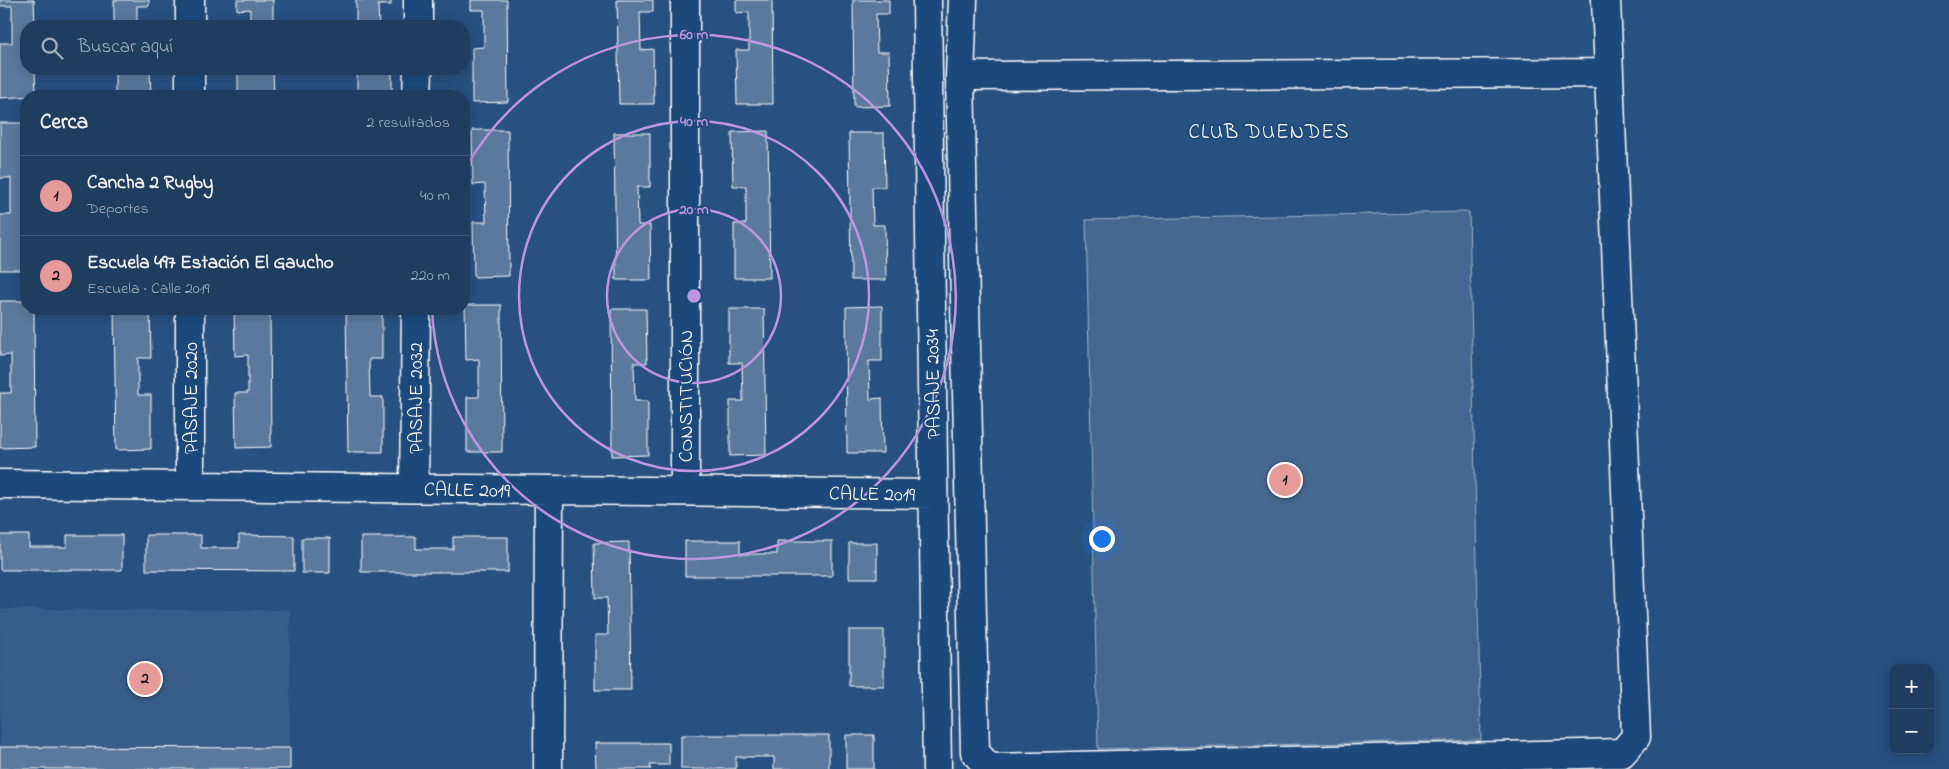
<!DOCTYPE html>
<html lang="es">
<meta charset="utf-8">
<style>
:root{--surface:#1e3d5f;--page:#2b4868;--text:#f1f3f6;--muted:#a1aebd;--line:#3c5674;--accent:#e69b98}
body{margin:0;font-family:"Indie Flower",sans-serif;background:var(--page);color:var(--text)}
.controls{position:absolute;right:15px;bottom:15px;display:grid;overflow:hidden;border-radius:10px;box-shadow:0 2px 12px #0003}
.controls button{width:45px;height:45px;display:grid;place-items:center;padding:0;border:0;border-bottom:1px solid var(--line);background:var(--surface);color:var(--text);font:25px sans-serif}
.you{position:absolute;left:1101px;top:538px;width:18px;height:18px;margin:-12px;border:4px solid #fff;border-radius:50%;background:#1a73e8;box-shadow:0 0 0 8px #1a73e833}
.badge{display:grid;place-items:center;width:32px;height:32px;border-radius:50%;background:var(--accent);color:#111;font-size:16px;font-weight:700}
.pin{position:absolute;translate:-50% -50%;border:2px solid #fff;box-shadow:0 1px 5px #0006}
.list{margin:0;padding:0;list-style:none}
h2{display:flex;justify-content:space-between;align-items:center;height:65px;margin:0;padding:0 20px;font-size:21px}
h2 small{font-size:16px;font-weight:400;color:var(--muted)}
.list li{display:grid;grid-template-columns:32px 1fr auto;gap:15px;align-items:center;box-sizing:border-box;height:80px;padding:0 20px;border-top:1px solid var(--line)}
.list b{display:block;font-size:19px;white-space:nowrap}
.list p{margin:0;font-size:16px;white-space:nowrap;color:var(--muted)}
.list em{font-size:16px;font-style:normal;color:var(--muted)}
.icon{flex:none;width:28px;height:28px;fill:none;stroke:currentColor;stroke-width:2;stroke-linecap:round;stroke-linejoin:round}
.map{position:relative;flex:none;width:1949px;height:769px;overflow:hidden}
.search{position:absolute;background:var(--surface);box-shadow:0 2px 12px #0003;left:20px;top:20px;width:450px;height:55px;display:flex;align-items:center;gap:12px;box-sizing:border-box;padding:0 18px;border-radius:20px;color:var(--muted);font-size:19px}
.panel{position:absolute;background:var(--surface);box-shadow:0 2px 12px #0003;left:20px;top:90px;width:450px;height:225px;border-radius:20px}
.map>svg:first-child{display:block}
.built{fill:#375d88}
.green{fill:#446890;stroke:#a2b4c8}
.building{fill:#5a7a9d;stroke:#fff}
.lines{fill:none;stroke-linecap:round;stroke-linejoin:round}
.minor-casing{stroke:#fff;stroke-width:31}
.minor{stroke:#1f4a7a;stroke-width:28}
.ring{fill:none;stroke:#bd96df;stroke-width:2.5}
.labels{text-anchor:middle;stroke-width:4;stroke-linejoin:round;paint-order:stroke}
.street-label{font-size:20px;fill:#fff;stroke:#1f4a7a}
.neighbourhood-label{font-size:21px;letter-spacing:1px;fill:#fff;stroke:#1f4a7a}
.centre{fill:#bd96df;stroke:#1f4a7a;stroke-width:2.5}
.ring-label{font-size:15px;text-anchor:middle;font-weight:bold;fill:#bd96df;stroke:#1f4a7a;stroke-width:4;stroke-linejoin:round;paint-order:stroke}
</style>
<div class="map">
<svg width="1949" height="769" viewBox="0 0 1949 769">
<rect width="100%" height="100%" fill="#28517f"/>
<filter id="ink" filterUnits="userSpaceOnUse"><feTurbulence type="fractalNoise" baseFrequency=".02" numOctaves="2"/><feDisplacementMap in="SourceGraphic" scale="10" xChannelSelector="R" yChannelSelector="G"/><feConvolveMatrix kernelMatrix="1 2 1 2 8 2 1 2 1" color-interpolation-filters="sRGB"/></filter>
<g filter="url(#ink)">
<path class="built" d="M 0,609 L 290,610 L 290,769 L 0,769 Z"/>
<path class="green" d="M 1469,212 L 1481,740 L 1098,749 L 1086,220 Z"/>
<path class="building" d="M 0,0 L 34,0 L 35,26 L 26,26 L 26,69 L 35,69 L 36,96 L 0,98 L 0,43 L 12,43 L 12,6 L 0,6 Z
M 114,0 L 149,0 L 149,6 L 137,6 L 137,26 L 114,26 Z
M 237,0 L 273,0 L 273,26 L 250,26 L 250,9 L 237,10 Z
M 356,0 L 391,0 L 391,5 L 378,5 L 379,26 L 356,26 Z
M 471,0 L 507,0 L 508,102 L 472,103 L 472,48 L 484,47 L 484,10 L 471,10 Z
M 617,0 L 653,0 L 653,12 L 640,12 L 641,50 L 653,49 L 654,104 L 619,104 Z
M 736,0 L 772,0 L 773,104 L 737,104 L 736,50 L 749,50 L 749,12 L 736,13 Z
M 853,0 L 889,0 L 889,14 L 876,14 L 877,52 L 889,52 L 890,106 L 854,107 Z
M 115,69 L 150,69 L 151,96 L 115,96 Z
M 238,69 L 273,69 L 274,96 L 238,96 Z
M 357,69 L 392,69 L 392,96 L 357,96 Z
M 0,123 L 26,123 L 26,270 L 0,270 L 0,215 L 11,215 L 11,178 L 0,178 Z
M 472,130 L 508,130 L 509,276 L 474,277 L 473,222 L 486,222 L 485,184 L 473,185 Z
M 768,131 L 770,278 L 734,278 L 734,224 L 746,224 L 746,186 L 733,186 L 732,132 Z
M 614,133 L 650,133 L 650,187 L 637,187 L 638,225 L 650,225 L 651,280 L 616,280 Z
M 849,133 L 884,133 L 885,187 L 872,187 L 873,225 L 885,225 L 886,280 L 851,280 Z
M 0,301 L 26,301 L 26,309 L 34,309 L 35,447 L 0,448 L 0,393 L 11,393 L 11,355 L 0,356 Z
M 465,305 L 501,305 L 502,452 L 467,452 L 467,397 L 479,397 L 479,359 L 466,360 Z
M 882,306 L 882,361 L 869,361 L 870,399 L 882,398 L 883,453 L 847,453 L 846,307 Z
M 114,309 L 150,309 L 151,358 L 138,358 L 138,395 L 151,395 L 151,449 L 116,450 Z
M 234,309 L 270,309 L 271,447 L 236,448 L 235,393 L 248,393 L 248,355 L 235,356 Z
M 346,309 L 382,309 L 382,359 L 369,359 L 370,397 L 383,397 L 383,452 L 348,452 Z
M 611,309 L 646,309 L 647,363 L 634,363 L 635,401 L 648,401 L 648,455 L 612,456 Z
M 729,309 L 764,309 L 766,455 L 730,456 L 730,401 L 743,401 L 742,363 L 729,363 Z
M 0,535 L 29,535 L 29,547 L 67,547 L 67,535 L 122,535 L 122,570 L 0,570 Z
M 146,535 L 201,535 L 201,548 L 239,548 L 239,535 L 294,536 L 294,571 L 146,570 Z
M 361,537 L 416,537 L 416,549 L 453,549 L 453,537 L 508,537 L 508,572 L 361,572 Z
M 302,538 L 330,538 L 330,573 L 302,573 Z
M 685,541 L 740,541 L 740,554 L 777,554 L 777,541 L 832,541 L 832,576 L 685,576 Z
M 629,542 L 631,690 L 595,690 L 595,635 L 608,635 L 607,598 L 595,598 L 594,543 Z
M 849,543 L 877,543 L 877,578 L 849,578 Z
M 849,630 L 884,630 L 884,686 L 849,686 Z
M 681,735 L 829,735 L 829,769 L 774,769 L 774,757 L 736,757 L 736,769 L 681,769 Z
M 846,735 L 874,735 L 874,769 L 846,769 Z
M 595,743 L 669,743 L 669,765 L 650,765 L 651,769 L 596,769 Z
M 0,747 L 290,748 L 290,769 L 0,769 Z"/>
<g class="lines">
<g class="minor-casing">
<path id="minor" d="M 190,0 L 190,26
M 685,0 L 685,491
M 927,0 L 937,769
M 963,0 L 960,76 L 975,752 L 989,768 L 1622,753 L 1636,737 L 1606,0
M 418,26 L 418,0
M 190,69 L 190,96
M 960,76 L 1609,73
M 417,96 L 418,69
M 190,309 L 190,486
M 0,484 L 933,494
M 414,488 L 416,309
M 548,769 L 549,490"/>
</g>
<use href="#minor" class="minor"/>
</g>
</g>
<g class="ring">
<circle cx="694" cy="296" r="87"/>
<circle cx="694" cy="296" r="175"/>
<path d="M465 169A262 262 0 1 1 432 310"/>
</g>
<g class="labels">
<g class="street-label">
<text transform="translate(932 384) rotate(-91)" y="7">PASAJE 2034</text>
<text transform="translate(685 396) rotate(-90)" y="7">CONSTITUCIÓN</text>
<text transform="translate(190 398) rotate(-90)" y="7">PASAJE 2020</text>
<text transform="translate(415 398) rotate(-90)" y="7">PASAJE 2032</text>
<text transform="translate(467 489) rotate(1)" y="7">CALLE 2019</text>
<text transform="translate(872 493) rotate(1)" y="7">CALLE 2019</text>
</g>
<g class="neighbourhood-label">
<text x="1269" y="138">CLUB DUENDES</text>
</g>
</g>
<circle cx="694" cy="296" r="8" class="centre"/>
<g class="ring-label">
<text x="694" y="39">60 m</text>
<text x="694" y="126">40 m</text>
<text x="694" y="214">20 m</text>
</g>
</svg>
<div class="controls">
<button>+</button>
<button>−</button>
</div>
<div class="you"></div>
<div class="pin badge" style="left:1285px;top:480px">1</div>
<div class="pin badge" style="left:145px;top:679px">2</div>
<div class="search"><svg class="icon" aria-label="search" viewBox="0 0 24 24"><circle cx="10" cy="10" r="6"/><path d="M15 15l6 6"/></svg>Buscar aquí</div>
<section class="panel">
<h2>Cerca<small>2 resultados</small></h2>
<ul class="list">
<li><span class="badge">1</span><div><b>Cancha 2 Rugby</b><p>Deportes</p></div><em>40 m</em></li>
<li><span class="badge">2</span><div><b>Escuela 497 Estación El Gaucho</b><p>Escuela · Calle 2019</p></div><em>220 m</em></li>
</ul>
</section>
</div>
